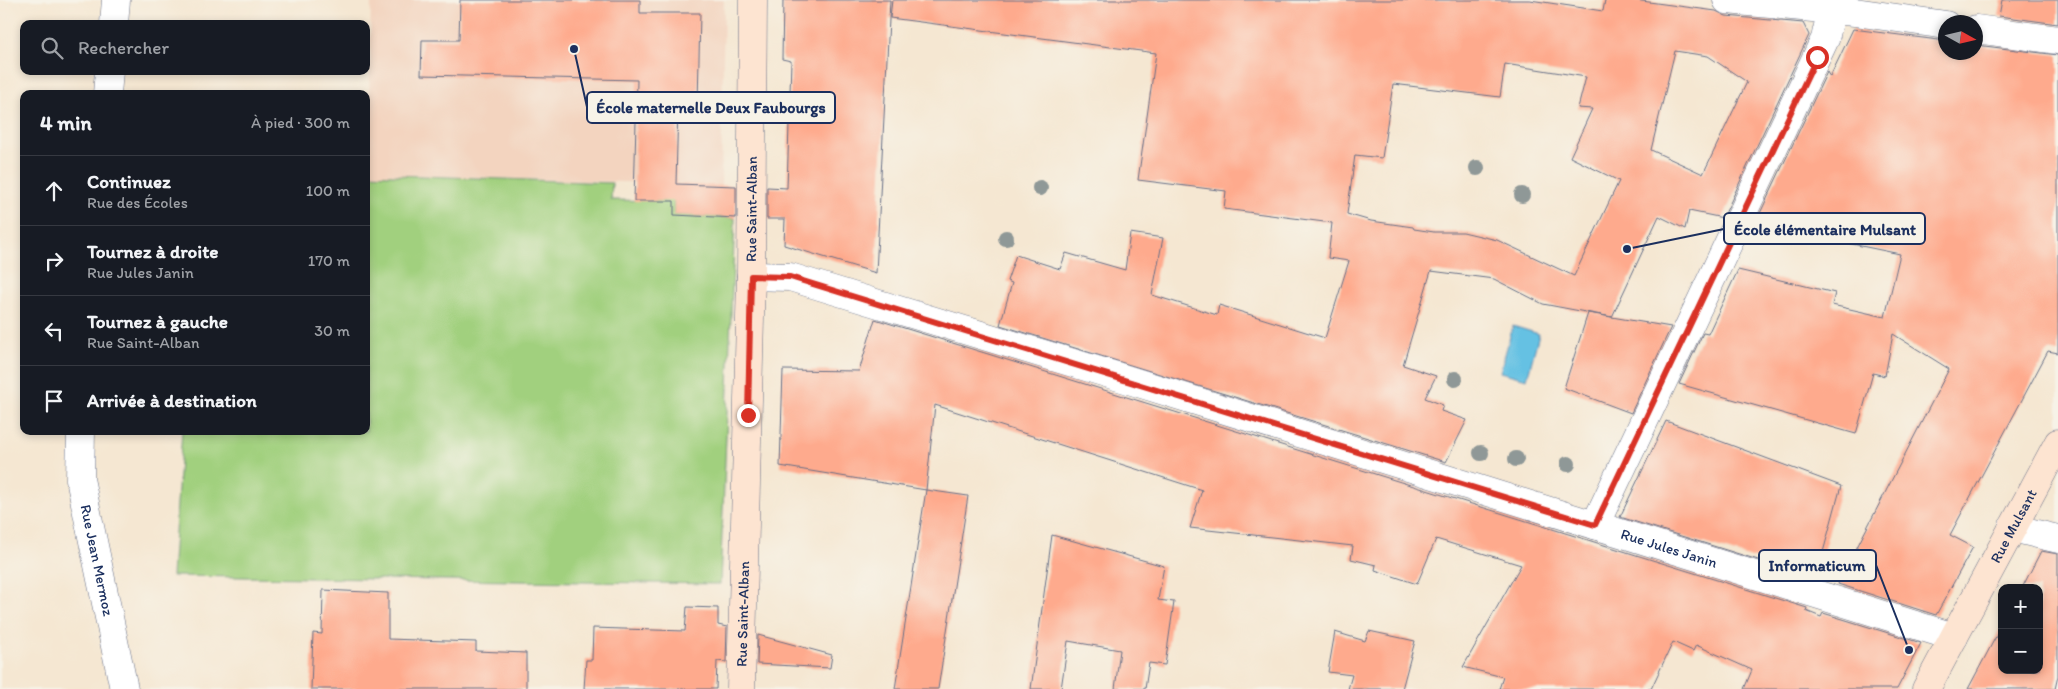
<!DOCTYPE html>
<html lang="fr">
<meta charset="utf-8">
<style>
:root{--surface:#171b24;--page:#20242c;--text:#f1f3f6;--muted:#9ea1a6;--line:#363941}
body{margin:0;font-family:Itim,sans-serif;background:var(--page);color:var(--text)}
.controls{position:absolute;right:15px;bottom:15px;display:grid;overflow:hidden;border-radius:10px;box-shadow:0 2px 8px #0003}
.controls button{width:45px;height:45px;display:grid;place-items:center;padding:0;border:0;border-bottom:1px solid var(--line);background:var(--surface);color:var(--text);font:25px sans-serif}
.compass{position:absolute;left:1938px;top:15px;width:45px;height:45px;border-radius:50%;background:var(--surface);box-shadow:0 2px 8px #0003;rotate:98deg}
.stop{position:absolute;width:15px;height:15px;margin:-11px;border:4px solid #d93025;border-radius:50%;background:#fff}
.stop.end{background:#d93025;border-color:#fff;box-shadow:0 1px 5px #0008}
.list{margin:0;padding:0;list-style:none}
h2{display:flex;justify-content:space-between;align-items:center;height:65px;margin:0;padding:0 20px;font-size:21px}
h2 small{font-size:16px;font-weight:400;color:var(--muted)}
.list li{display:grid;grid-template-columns:32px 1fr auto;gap:15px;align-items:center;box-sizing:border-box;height:70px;padding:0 20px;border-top:1px solid var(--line)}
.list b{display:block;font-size:19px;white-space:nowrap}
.list p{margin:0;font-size:16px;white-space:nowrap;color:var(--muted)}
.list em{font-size:16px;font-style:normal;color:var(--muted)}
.icon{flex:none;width:28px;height:28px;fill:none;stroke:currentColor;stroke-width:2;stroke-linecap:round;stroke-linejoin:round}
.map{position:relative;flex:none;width:2058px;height:689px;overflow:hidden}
.search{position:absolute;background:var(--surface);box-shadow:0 2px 8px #0003;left:20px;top:20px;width:350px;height:55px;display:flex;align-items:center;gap:12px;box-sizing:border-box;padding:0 18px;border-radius:10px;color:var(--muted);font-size:19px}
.panel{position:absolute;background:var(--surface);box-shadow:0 2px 8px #0003;left:20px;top:90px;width:350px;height:345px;border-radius:10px}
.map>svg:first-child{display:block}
.built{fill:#f3d4bf}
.green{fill:#a1d07e;stroke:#5e806e}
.water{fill:#65c1e3;stroke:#4078a0}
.building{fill:#feaa8d;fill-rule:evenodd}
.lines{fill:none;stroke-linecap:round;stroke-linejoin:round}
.street-casing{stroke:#676f87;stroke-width:29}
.secondary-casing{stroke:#676f87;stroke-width:29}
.street{stroke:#fff;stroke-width:28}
.secondary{stroke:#fde4d1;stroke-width:28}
.tree{fill:#8f9897}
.route{stroke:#d93025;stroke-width:6}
.labels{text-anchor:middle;stroke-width:4;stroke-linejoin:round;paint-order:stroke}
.street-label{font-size:15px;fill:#1b2f5e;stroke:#f7f3e8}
.leader{fill:none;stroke:#1b2f5e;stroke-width:2}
.callout-dot{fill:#1b2f5e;stroke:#f7f3e8;stroke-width:2}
.callout{fill:#f7f3e8;stroke:#1b2f5e;stroke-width:2}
.callout-label{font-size:16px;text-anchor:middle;font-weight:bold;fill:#1b2f5e}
</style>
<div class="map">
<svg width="2058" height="689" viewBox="0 0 2058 689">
<rect width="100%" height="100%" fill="#f7f3e8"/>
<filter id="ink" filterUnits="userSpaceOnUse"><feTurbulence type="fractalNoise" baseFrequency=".02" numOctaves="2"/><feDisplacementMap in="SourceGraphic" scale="10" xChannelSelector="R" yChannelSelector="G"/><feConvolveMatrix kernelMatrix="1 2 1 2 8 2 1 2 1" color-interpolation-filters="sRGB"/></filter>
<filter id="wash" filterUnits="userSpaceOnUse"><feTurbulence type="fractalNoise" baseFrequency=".0096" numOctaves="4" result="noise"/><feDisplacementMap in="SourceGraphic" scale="20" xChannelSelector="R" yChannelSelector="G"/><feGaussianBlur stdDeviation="1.12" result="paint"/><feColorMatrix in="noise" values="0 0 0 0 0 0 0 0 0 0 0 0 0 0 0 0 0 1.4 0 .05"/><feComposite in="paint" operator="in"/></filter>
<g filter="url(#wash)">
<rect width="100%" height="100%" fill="#f5e7d2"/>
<path class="built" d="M 371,0 L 724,0 L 721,185 L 368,174 Z"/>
<path class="green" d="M 366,174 L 612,183 L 611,200 L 665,201 L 674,192 L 674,215 L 735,218 L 720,584 L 172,576 L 182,431 L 366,431 Z"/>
<path class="water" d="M 1513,326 L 1539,334 L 1527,379 L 1500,372 Z"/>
<g id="blocks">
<path class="building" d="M 460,0 L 640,0 L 640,13 L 700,13 L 698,104 L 678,104 L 676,184 L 736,186 L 736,218 L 674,215 L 674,201 L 634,201 L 637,80 L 421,75 L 422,40 L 459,40 Z
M 783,0 L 890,0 L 876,273 L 784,245 L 785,219 L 767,219 L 767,187 L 787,188 L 791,61 L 782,59 Z
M 892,0 L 1530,0 L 1603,11 L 1605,0 L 1634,0 L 1716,11 L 1726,16 L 1803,23 L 1809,35 L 1723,218 L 1689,211 L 1685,229 L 1659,216 L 1612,317 L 1543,304 L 1494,279 L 1431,271 L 1403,365 L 1436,376 L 1425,398 L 1443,405 L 1441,411 L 1467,420 L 1446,462 L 1000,325 L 1012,283 L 1007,281 L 1016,255 L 1060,269 L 1066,253 L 1125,270 L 1130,233 L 1163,238 L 1152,295 L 1217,315 L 1219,305 L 1325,338 L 1349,261 L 1328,258 L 1332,223 L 1224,209 L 1226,191 L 1138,180 L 1156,53 L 890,18 ZM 1675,51 L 1708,56 L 1747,82 L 1703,174 L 1651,150 ZM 1505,64 L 1586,77 L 1578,108 L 1592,109 L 1570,157 L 1619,181 L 1574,276 L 1497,240 L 1463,232 L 1434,232 L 1414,229 L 1413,227 L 1371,221 L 1347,214 L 1355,155 L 1382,158 L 1393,84 L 1500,97 Z
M 2002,0 L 2058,0 L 2058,24 L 1999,16 Z
M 1853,29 L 1946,41 L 1946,52 L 1976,52 L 1976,45 L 2058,55 L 2058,353 L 2048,351 L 1950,535 L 1973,547 L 1936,615 L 1838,584 L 1949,369 L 1893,334 L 1885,376 L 1873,373 L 1856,434 L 1679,384 L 1703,333 L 1708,334 L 1738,270 L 1835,293 L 1832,305 L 1885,317 L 1900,254 L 1755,224 L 1827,72 L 1830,77 Z
M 1588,313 L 1671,327 L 1631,413 L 1564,388 Z
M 875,319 L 1807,608 L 1806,611 L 1821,617 L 1823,613 L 1921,643 L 1897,689 L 1744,689 L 1752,670 L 1696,645 L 1693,651 L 1673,642 L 1651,689 L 1499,689 L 1503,677 L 1463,667 L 1521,565 L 1436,539 L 1417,584 L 1375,570 L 1376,565 L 1351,559 L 1353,546 L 1190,528 L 1202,490 L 935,405 L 926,490 L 780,466 L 783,370 L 859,371 Z
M 1666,421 L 1841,486 L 1816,578 L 1620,517 Z
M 926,490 L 968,496 L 938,689 L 895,689 Z
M 1052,535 L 1164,566 L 1158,600 L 1174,602 L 1165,665 L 1149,663 L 1145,689 L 1115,689 L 1120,650 L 1068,641 L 1061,689 L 1031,689 Z
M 2041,551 L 2058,554 L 2058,676 L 2055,689 L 1968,689 L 2002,625 L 2002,670 L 2039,670 L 2039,588 L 2022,588 Z
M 323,590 L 388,593 L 388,639 L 476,642 L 476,651 L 526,653 L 526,689 L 311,689 L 313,633 L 322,634 Z
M 687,607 L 718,608 L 718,625 L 727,627 L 726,662 L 717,661 L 716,689 L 584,689 L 586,660 L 592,660 L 593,628 L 685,631 Z
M 1369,631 L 1415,641 L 1402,689 L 1348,689 L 1352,675 L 1328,672 L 1335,632 L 1365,641 Z
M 758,635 L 832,655 L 830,668 L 757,664 Z"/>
</g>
</g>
<g filter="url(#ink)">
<use href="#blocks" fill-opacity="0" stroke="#676f87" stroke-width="1"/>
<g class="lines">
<g class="street-casing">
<g id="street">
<path d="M 1727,0 L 1855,12 L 1946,25"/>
<path d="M 114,24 L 116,0"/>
<path d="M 1976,29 L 2058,40"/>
<path d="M 107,94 L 109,71"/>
<path id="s1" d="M 751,276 L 790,277 L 1116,376 L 1954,637"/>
<path id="s2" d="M 81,431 L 80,479 L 124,689"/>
<path d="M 1595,525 L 1825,39 L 1834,0"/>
<path d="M 2012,528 L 2058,539"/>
</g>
</g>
<g class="secondary-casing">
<g id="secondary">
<path id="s3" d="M 741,689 L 751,276 L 753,0"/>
<path id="s4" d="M 1926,689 L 2058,443"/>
</g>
</g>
<use href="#street" class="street"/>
<use href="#secondary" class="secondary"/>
</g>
<g class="tree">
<circle cx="1477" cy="168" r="8"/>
<circle cx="1040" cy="188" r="8"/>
<circle cx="1522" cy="195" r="8"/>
<circle cx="1006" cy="238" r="8"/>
<circle cx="1455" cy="379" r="8"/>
<circle cx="1481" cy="453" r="8"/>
<circle cx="1516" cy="459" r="8"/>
<circle cx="1568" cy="464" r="8"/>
</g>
</g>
<g class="lines" filter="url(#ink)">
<path class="route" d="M 748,415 L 751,276 L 790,277 L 1595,525 L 1817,57"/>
</g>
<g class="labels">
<g class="street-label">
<text dy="5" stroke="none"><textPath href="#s3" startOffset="480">Rue Saint-Alban</textPath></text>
<text dy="5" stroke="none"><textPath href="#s4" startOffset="185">Rue Mulsant</textPath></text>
<text dy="5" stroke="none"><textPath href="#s1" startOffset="959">Rue Jules Janin</textPath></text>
<text dy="5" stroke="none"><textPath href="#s2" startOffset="131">Rue Jean Mermoz</textPath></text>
<text dy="5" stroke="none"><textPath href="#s3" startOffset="75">Rue Saint-Alban</textPath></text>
</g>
</g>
<path class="leader" d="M574 49L587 107M1627 249L1724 229M1909 650L1876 565"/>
<g class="callout-dot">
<circle cx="574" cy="49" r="5"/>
<circle cx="1627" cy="249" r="5"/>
<circle cx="1909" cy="650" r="5"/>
</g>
<g class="callout">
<rect x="587" y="92" width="248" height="31" rx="5"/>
<rect x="1724" y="213" width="201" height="31" rx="5"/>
<rect x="1759" y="550" width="117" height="31" rx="5"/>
</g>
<g class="callout-label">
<text x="711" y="113">École maternelle Deux Faubourgs</text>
<text x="1825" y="235">École élémentaire Mulsant</text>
<text x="1817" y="571">Informaticum</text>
</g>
</svg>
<div class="controls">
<button>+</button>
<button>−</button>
</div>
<svg class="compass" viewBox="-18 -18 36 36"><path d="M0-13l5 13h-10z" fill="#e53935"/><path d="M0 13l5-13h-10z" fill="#9ea1a6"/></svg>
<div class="stop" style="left:1817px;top:57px"></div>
<div class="stop end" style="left:748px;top:415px"></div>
<div class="search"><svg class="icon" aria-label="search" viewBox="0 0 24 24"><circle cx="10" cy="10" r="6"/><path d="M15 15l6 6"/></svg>Rechercher</div>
<section class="panel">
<h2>4 min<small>À pied · 300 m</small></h2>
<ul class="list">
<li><svg class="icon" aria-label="ahead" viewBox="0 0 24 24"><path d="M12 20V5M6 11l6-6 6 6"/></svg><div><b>Continuez</b><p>Rue des Écoles</p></div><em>100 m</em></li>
<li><svg class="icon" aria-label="right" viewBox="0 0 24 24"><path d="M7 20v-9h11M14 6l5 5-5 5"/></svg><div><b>Tournez à droite</b><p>Rue Jules Janin</p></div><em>170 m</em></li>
<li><svg class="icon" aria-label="left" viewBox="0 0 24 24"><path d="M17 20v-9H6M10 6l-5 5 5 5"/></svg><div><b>Tournez à gauche</b><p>Rue Saint-Alban</p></div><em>30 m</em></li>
<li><svg class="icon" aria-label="arrive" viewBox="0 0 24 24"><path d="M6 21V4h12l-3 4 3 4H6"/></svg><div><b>Arrivée à destination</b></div></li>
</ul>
</section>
</div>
